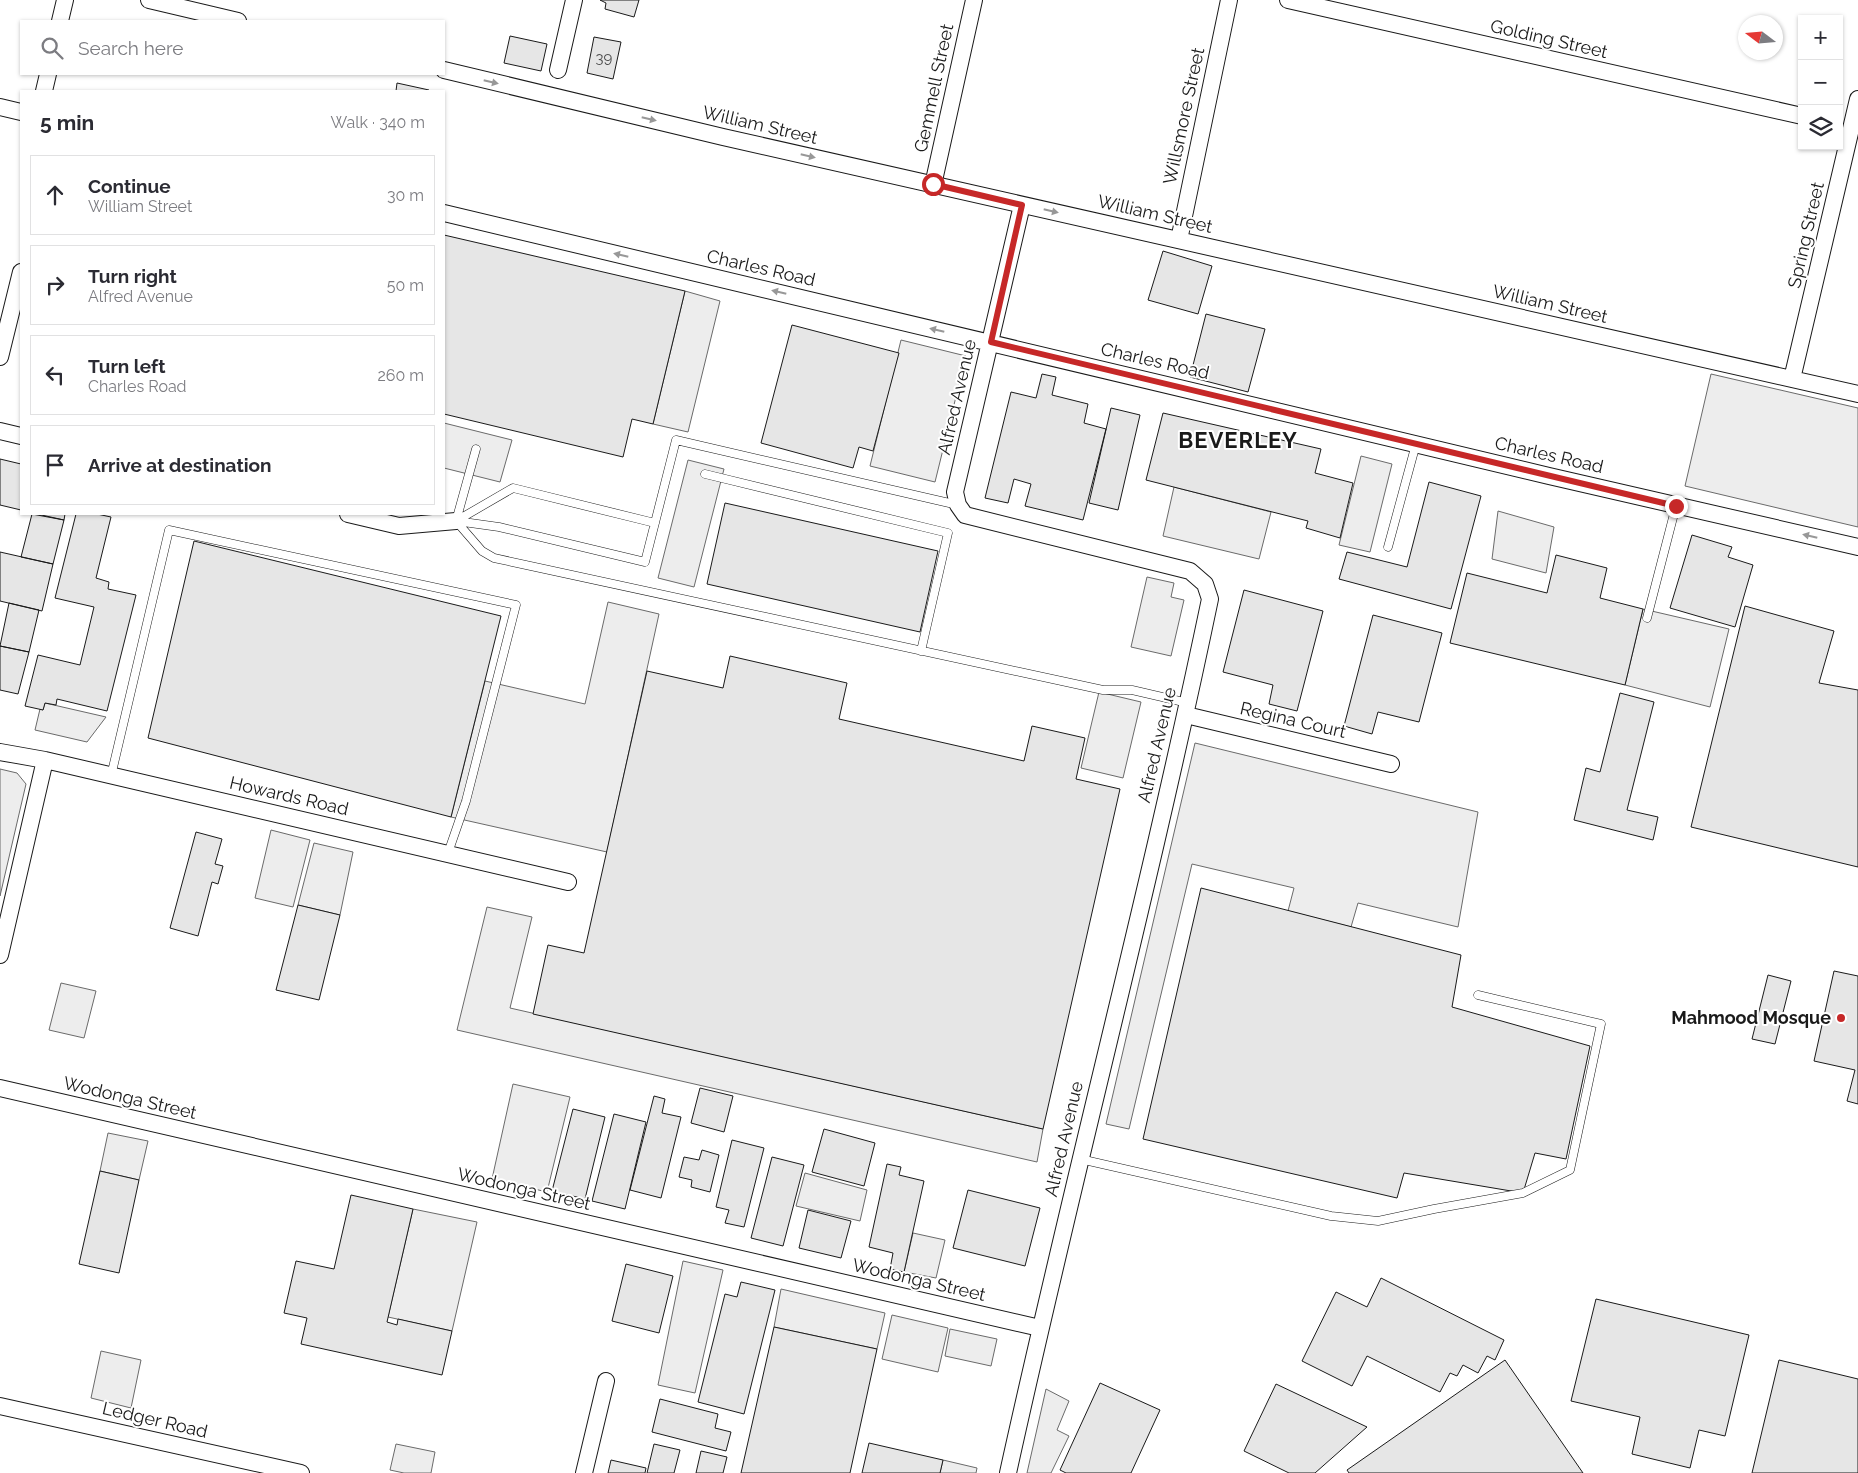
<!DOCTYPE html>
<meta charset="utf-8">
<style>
:root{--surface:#fff;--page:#f2f2f3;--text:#2b2b33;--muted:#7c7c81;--line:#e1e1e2}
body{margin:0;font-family:Raleway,sans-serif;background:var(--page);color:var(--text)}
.controls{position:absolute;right:15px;top:15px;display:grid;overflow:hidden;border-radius:0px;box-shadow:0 1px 4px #0004}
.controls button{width:45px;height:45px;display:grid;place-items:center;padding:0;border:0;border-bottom:1px solid var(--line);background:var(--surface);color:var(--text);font:25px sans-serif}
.compass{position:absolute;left:1738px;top:15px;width:45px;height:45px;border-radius:50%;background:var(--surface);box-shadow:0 1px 4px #0004;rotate:286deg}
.stop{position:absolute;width:15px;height:15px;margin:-11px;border:4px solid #c62828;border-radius:50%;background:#fff}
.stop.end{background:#c62828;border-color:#fff;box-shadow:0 1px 5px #0008}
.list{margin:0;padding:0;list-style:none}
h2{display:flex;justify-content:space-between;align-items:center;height:65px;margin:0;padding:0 20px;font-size:21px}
h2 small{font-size:16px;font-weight:400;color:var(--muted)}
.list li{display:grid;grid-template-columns:32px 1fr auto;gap:15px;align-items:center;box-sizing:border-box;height:80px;margin:0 10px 10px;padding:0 10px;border:1px solid var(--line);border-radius:0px}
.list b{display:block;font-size:19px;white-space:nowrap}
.list p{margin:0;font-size:16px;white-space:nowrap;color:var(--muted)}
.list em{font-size:16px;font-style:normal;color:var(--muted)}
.icon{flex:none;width:28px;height:28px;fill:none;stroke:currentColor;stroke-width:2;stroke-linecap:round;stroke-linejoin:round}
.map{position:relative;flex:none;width:1858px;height:1473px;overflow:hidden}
.search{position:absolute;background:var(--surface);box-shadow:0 1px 4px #0004;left:20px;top:20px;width:425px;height:55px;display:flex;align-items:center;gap:12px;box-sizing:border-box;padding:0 18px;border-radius:0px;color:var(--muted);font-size:19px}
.panel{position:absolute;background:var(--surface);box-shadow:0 1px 4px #0004;left:20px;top:90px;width:425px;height:425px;border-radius:0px}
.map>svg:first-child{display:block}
.built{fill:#ededed;stroke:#6a6a6a}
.building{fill:#e6e6e6;stroke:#1a1a1a}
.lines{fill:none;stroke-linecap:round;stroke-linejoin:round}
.service-casing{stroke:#1a1a1a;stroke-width:9}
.minor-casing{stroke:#1a1a1a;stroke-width:18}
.service{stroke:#fff;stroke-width:8}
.minor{stroke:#fff;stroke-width:16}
.oneway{fill:#989898}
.route{stroke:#c62828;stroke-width:6}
.poi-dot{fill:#c62828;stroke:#fff;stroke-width:2}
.labels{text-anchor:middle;stroke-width:4;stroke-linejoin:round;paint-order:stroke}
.number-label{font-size:15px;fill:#4d4d4d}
.street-label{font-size:18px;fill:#1a1a1a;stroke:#fff}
.poi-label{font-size:18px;font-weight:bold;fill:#1a1a1a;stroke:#fff;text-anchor:end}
.district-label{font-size:22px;font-weight:bold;letter-spacing:1px;fill:#1a1a1a;stroke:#fff}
</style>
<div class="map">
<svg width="1858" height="1473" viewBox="0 0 1858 1473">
<rect width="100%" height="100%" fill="#fff"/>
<path class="built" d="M 685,291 L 720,301 L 688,432 L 653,424 Z
M 901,340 L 966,356 L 935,482 L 870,466 Z
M 1711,374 L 1858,408 L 1858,527 L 1685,486 Z
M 444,423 L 512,440 L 500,482 L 444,468 Z
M 1361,456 L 1392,464 L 1370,552 L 1339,545 Z
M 688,460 L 724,469 L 694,587 L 658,578 Z
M 1174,487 L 1271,512 L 1259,559 L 1163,536 Z
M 1498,511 L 1554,527 L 1546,573 L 1492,559 Z
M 1147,577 L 1174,583 L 1171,597 L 1184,600 L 1171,656 L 1131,647 Z
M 608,602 L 659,614 L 607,852 L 451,817 L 485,681 L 585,704 Z
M 1643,609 L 1729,629 L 1710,707 L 1625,685 Z
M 1099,692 L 1141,702 L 1123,778 L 1081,768 Z
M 45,703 L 106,717 L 87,742 L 35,730 L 40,709 L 43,710 Z
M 1195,743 L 1478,812 L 1458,927 L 1358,903 L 1351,927 L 1288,911 L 1294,888 L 1192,864 L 1129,1129 L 1106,1124 Z
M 0,769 L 17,773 L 26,784 L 0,896 Z
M 271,830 L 310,840 L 293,907 L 255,898 Z
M 314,843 L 353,852 L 340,915 L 298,905 Z
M 487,907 L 532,917 L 510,1008 L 1043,1129 L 1037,1162 L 457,1030 Z
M 61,983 L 96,991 L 84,1038 L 49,1030 Z
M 513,1084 L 570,1097 L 547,1192 L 492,1179 Z
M 108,1133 L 148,1141 L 139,1180 L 100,1171 Z
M 805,1173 L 867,1190 L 860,1221 L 796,1206 Z
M 413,1209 L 477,1222 L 452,1331 L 388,1317 Z
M 913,1233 L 945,1240 L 936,1278 L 904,1272 Z
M 683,1261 L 723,1270 L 695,1393 L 658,1385 Z
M 781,1289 L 885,1313 L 877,1349 L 774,1327 Z
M 892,1315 L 948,1328 L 938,1372 L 882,1359 Z
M 950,1329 L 997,1339 L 991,1366 L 945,1356 Z
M 101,1351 L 141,1360 L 131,1408 L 91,1398 Z
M 1046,1389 L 1069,1401 L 1057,1430 L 1069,1436 L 1051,1473 L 1027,1473 Z
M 396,1444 L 435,1452 L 431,1473 L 404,1473 L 390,1470 Z
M 943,1460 L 977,1468 L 976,1473 L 940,1473 Z"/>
<path class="building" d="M 600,0 L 639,0 L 634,17 L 605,9 L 606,3 Z
M 510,36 L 547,44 L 541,71 L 504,63 Z
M 594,37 L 621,42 L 613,79 L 587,73 Z
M 397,83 L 429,90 L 428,91 L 396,91 Z
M 444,235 L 685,291 L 653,424 L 632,419 L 623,457 L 444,414 Z
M 1163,251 L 1212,266 L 1198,314 L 1148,300 Z
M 1206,314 L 1265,329 L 1248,392 L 1190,377 Z
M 792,325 L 899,353 L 873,451 L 859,447 L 853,468 L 761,443 Z
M 1042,374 L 1056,377 L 1052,395 L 1088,404 L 1084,423 L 1106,429 L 1083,520 L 1025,506 L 1031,484 L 1014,479 L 1008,503 L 985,498 L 1011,392 L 1036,398 Z
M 1111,408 L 1140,415 L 1118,510 L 1089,503 Z
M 1163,413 L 1321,449 L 1315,473 L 1353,483 L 1340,538 L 1306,528 L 1308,521 L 1146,480 Z
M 0,459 L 21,464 L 21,510 L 0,505 Z
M 1429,482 L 1481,496 L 1451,609 L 1339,579 L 1347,552 L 1407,567 Z
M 725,503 L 938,551 L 920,632 L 707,584 Z
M 32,514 L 64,520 L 53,564 L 21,557 Z
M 37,514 L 65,514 L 64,520 Z
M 76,514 L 97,514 L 111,517 L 96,578 L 109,582 L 108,589 L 136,595 L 107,711 L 57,699 L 56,705 L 45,703 L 43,710 L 25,706 L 38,655 L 80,665 L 94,607 L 55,598 Z
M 1692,535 L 1732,547 L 1728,557 L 1753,565 L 1735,627 L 1670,608 Z
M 194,541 L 501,616 L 451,817 L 148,738 Z
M 0,552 L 53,564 L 42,611 L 0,601 Z
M 1556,555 L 1607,568 L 1600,598 L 1643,609 L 1625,685 L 1450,643 L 1467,573 L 1547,593 Z
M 1244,590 L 1323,611 L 1297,711 L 1269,704 L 1273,685 L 1223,672 Z
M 9,603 L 39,610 L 29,652 L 0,646 Z
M 1745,606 L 1834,631 L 1819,683 L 1858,690 L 1858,867 L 1691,827 Z
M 1373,615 L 1442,633 L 1419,722 L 1378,712 L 1372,734 L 1344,726 Z
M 0,646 L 29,652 L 18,694 L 0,690 Z
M 730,656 L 847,683 L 839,719 L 1024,761 L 1032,726 L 1085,738 L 1076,779 L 1120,789 L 1043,1129 L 533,1014 L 548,945 L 584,953 L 647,671 L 723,688 Z
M 1620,693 L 1654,702 L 1627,810 L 1658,817 L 1653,840 L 1574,820 L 1586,768 L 1600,772 Z
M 196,832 L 222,839 L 215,864 L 223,866 L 218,884 L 212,882 L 198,936 L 170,928 Z
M 1201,888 L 1461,955 L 1452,1007 L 1590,1046 L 1566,1159 L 1535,1153 L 1523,1193 L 1404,1173 L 1397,1198 L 1143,1139 Z
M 298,905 L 340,915 L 319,1000 L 276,990 Z
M 1834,971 L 1858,976 L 1858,1104 L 1847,1101 L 1855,1070 L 1814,1061 Z
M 1768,975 L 1791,981 L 1775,1044 L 1752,1039 Z
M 700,1088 L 733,1096 L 724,1132 L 691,1123 Z
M 654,1096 L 665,1099 L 662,1113 L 681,1117 L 661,1198 L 630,1190 Z
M 573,1109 L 605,1117 L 585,1199 L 552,1191 Z
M 614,1114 L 646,1122 L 625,1209 L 592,1201 Z
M 824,1129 L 875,1143 L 864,1186 L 812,1172 Z
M 732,1140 L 764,1148 L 744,1227 L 725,1223 L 729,1210 L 716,1207 Z
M 702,1150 L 719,1155 L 710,1192 L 691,1187 L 692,1180 L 679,1177 L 684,1157 L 699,1160 Z
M 772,1157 L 804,1165 L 783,1246 L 751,1238 Z
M 887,1164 L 901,1167 L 899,1175 L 924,1181 L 904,1272 L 890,1269 L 893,1253 L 869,1247 Z
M 100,1171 L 139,1180 L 119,1273 L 79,1264 Z
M 968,1190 L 1040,1208 L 1025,1266 L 953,1248 Z
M 351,1195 L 413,1209 L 387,1322 L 397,1325 L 398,1319 L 452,1331 L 442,1375 L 301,1344 L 307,1318 L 284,1313 L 296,1261 L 334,1269 Z
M 808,1210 L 851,1221 L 841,1258 L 799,1248 Z
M 626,1264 L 673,1276 L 659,1333 L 612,1321 Z
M 1381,1278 L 1504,1340 L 1495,1360 L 1487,1356 L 1478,1373 L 1463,1365 L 1457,1376 L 1450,1373 L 1440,1392 L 1367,1356 L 1352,1386 L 1302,1361 L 1336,1292 L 1367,1307 Z
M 741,1282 L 775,1290 L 744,1414 L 698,1402 L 725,1294 L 737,1297 Z
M 1596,1299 L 1749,1335 L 1725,1436 L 1699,1430 L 1690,1468 L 1632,1454 L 1640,1417 L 1571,1401 Z
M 774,1327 L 877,1349 L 850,1473 L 741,1473 Z
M 1505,1360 L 1583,1473 L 1349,1473 L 1347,1470 Z
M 1779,1360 L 1858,1379 L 1858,1473 L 1752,1473 Z
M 1100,1383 L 1160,1410 L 1131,1473 L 1066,1473 L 1060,1470 Z
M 1276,1384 L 1367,1427 L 1315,1473 L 1289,1473 L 1244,1451 Z
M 660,1399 L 718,1414 L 715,1428 L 731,1432 L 726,1451 L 652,1432 Z
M 869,1443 L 943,1460 L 940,1473 L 862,1473 Z
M 654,1444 L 680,1450 L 674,1473 L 647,1473 Z
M 701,1451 L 727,1457 L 723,1473 L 696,1473 Z
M 611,1460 L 646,1468 L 645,1473 L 608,1473 Z"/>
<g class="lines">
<g class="service-casing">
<path id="service" d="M 705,474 L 948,533 L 921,651
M 456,521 L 482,551 L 494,558 L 1103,690 L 1132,690 L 1188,703
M 456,521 L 499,527 L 645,562 L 676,440 L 958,505
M 456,521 L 513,488 L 655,523
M 456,521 L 476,449
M 1388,547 L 1416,444
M 1647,618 L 1676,506
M 111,776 L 169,530 L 516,605 L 466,801 L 448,853
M 1080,1159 L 1331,1216 L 1378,1221 L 1434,1209 L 1523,1193 L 1570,1170 L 1601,1024 L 1478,995"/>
</g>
<g class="minor-casing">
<path id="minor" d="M 149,0 L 238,21
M 1288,0 L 1802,116
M 60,21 L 65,0
M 444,70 L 723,137 L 1858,394
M 558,70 L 574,0
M 44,91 L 48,74
M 0,107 L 21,112
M 933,185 L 974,0
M 444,213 L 1549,476 L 1858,547
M 1179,240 L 1229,0
M 0,357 L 21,272
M 1792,379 L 1858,99
M 0,431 L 21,436
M 348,514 L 399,526 L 456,521
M 1186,715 L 1391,764
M 0,752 L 45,760 L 568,882
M 0,955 L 45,760
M 0,1088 L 1040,1328
M 0,1406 L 301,1473
M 584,1473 L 606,1381
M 1008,1473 C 1072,1181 1149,892 1210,599 L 1205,584 L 1190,571 L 965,515 L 958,505 L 955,492 L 1022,205"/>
</g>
<use href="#service" class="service"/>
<use href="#minor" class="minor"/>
</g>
<defs><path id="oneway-solid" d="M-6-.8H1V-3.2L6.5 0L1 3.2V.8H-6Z" transform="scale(1.25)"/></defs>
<g class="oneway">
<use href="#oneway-solid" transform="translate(491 82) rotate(13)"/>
<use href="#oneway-solid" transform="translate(649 119) rotate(13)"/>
<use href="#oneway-solid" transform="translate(808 156) rotate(13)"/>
<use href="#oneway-solid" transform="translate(1051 211) rotate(13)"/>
<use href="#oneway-solid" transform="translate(621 255) rotate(-167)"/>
<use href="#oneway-solid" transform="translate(779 292) rotate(-167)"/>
<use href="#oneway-solid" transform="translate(937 330) rotate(-167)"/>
<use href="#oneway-solid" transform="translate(1810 536) rotate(-167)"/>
</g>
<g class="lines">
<path class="route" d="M 933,184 L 1022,205 L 991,342 L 1676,506"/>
</g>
<circle class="poi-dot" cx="1841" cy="1018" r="5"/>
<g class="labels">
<g class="number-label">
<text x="604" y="63">39</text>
</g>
<g class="street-label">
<text transform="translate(1549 39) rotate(13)" y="6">Golding Street</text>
<text transform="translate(934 88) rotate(-78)" y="6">Gemmell Street</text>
<text transform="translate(1184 116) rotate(-78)" y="6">Willsmore Street</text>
<text transform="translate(760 125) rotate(13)" y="6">William Street</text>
<text transform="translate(1155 214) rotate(13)" y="6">William Street</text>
<text transform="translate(1806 235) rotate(-77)" y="6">Spring Street</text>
<text transform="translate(761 268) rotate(13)" y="6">Charles Road</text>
<text transform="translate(1550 304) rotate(13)" y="6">William Street</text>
<text transform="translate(1155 361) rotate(13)" y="6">Charles Road</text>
<text transform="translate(957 397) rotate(-77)" y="6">Alfred Avenue</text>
<text transform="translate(1549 455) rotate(13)" y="6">Charles Road</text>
<text transform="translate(1293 720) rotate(13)" y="6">Regina Court</text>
<text transform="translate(1157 745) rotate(-77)" y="6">Alfred Avenue</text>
<text transform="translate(289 796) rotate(13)" y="6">Howards Road</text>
<text transform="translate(130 1098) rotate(13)" y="6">Wodonga Street</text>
<text transform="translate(1064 1139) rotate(-77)" y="6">Alfred Avenue</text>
<text transform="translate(524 1189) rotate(13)" y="6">Wodonga Street</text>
<text transform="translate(919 1280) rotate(13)" y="6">Wodonga Street</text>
<text transform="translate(155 1420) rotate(13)" y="6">Ledger Road</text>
</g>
<g class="poi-label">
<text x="1831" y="1024">Mahmood Mosque</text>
</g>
<g class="district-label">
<text x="1238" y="448">BEVERLEY</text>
</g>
</g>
</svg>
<div class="controls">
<button>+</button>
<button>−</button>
<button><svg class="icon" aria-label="layers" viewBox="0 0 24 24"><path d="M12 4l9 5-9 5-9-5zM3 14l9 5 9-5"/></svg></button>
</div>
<svg class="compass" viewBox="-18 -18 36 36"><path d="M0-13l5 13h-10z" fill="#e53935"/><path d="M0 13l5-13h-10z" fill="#7c7c81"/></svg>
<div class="stop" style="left:933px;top:184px"></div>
<div class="stop end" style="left:1676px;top:506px"></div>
<div class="search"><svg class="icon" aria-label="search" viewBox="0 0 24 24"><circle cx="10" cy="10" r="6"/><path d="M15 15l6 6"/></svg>Search here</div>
<section class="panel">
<h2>5 min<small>Walk · 340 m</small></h2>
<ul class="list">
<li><svg class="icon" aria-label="ahead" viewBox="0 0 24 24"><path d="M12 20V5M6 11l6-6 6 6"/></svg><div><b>Continue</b><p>William Street</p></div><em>30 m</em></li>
<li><svg class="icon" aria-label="right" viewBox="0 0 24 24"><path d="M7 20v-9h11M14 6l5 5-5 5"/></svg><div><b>Turn right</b><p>Alfred Avenue</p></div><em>50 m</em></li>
<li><svg class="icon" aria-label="left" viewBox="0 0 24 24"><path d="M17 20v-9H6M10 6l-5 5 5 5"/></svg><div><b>Turn left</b><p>Charles Road</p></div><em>260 m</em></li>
<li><svg class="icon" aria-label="arrive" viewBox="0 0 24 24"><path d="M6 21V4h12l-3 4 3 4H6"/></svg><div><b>Arrive at destination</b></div></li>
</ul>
</section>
</div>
